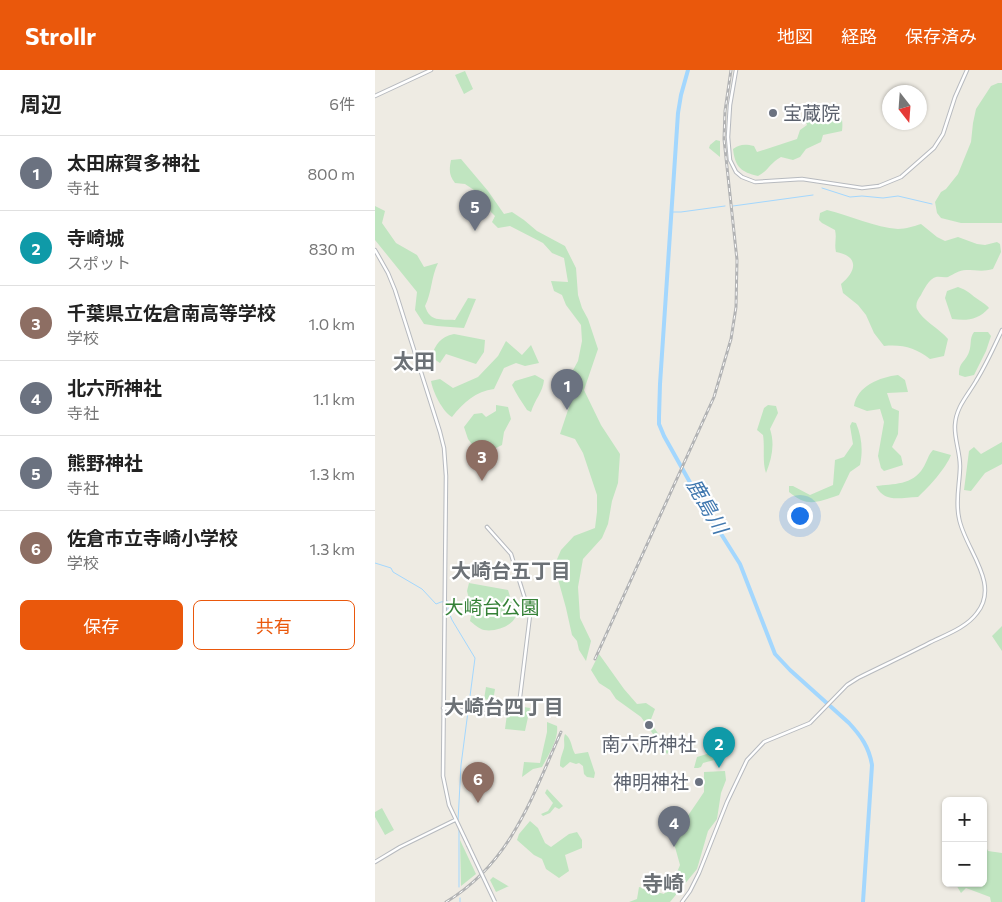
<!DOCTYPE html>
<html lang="ja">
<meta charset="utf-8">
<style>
:root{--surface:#fff;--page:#f6f6f6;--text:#222;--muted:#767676;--line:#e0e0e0;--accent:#ea580c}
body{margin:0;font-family:Commissioner,"Noto Sans JP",sans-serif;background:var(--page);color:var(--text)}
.controls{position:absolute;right:15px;bottom:15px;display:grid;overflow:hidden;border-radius:8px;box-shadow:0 1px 4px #0004}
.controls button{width:45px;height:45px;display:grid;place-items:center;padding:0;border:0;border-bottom:1px solid var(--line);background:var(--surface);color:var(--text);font:25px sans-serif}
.compass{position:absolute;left:507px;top:15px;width:45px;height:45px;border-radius:50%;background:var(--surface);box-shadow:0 1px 4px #0004;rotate:163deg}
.you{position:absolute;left:424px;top:445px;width:18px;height:18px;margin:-12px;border:4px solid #fff;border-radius:50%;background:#1a73e8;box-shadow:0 0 0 8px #1a73e833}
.badge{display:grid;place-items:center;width:32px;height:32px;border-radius:50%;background:var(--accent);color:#fff;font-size:16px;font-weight:700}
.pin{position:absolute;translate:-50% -41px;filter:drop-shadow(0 1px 2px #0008)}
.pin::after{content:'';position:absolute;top:26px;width:18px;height:15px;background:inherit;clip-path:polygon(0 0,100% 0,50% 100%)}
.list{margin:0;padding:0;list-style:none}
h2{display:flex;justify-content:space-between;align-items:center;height:65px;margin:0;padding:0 20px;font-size:21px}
h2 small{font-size:16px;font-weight:400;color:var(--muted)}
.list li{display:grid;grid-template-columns:32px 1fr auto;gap:15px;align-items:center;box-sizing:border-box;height:75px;padding:0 20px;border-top:1px solid var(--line)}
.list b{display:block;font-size:19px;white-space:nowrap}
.list p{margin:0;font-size:16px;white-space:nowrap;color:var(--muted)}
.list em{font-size:16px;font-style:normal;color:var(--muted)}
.actions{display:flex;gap:10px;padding:15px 20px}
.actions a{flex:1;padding:11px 0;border:1px solid var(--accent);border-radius:8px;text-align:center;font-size:18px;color:var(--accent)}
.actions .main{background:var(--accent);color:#fff}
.map{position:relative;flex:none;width:627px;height:832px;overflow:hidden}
header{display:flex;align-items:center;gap:30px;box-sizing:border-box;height:70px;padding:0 25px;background:var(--accent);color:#fff}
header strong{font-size:24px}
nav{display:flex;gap:28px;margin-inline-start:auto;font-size:18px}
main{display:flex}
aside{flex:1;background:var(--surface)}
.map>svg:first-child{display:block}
.green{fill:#c0e5c0}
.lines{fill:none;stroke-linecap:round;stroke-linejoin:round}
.stream{stroke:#a3d7fe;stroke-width:1}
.river{stroke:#a3d7fe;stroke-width:4}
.secondary-casing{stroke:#b7babf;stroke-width:4.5}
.secondary{stroke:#fff;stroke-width:2.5}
.rail-casing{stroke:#b2b3b4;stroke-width:3}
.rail{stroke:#fff;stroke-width:1;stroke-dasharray:4;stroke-linecap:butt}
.secondary-bridge-casing{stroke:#b7babf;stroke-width:4.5;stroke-linecap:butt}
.secondary-bridge{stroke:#fff;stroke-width:2.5}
.worship-dot{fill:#6b7280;stroke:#fff;stroke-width:2}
.labels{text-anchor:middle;stroke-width:4.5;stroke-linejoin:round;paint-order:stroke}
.worship-label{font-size:19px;fill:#5b616d;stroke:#fff;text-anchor:start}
.park-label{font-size:19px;fill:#358137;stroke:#fff}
.water-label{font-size:20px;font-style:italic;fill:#4078af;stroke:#fff}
.neighbourhood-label{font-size:20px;font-weight:bold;fill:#6c7176;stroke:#fff}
.quarter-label{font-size:21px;font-weight:bold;fill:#6c7176;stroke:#fff}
</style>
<header>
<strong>Strollr</strong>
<nav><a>地図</a><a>経路</a><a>保存済み</a></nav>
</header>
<main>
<aside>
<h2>周辺<small>6件</small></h2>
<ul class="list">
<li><span class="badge" style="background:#6b7280">1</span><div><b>太田麻賀多神社</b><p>寺社</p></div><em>800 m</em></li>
<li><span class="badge" style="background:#0f9aa8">2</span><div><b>寺崎城</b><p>スポット</p></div><em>830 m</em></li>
<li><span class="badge" style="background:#8d6e63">3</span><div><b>千葉県立佐倉南高等学校</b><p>学校</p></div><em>1.0 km</em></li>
<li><span class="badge" style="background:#6b7280">4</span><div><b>北六所神社</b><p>寺社</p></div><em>1.1 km</em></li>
<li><span class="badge" style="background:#6b7280">5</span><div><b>熊野神社</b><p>寺社</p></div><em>1.3 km</em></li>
<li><span class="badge" style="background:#8d6e63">6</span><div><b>佐倉市立寺崎小学校</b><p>学校</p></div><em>1.3 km</em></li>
</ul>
<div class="actions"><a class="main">保存</a><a>共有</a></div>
</aside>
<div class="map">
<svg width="627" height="832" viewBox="0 0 627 832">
<rect width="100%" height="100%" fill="#eeebe3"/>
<path class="green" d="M 90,1 L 98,19 L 89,24 L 80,5 Z
M 623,13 L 627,13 L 627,153 L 586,153 L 566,148 L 562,143 L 560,132 L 566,122 L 571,119 L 583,104 L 596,72 L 598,53 L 601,39 L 616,16 Z
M 458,40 C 468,43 468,52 467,61 L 448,65 L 446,72 L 431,79 L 425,87 L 418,90 L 406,87 C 395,93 393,101 383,106 C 366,102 360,97 358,79 C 365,74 370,74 379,76 L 382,82 L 422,69 L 425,60 L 432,55 L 430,49 L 454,45 Z
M 341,70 L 345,71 L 345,87 L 334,78 L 335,75 Z
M 86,89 L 113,121 L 129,144 L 137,142 L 149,150 L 162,161 L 190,176 L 201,198 L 203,225 L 207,238 L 213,249 L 223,279 L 209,320 L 226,355 L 245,384 L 243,413 L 237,431 L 233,454 L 227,468 L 208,489 L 203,517 L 205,548 L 216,571 L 211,591 L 204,580 L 202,571 L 197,565 L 191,538 L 181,502 L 180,494 L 186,480 L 199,466 L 220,458 L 222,442 L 222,425 L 208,383 L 200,369 L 185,364 L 194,337 L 185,324 L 203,291 L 207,271 L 206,255 L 191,235 L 187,225 L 179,221 L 176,211 L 193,212 L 189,188 L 177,183 L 168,173 L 135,156 L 123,158 L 117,152 L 120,146 L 102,128 L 99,120 L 90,114 L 80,113 C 74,106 74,100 76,90 Z
M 0,136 L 10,141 L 7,153 L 21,173 L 42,185 L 49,197 L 63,193 C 56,207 57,222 50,236 C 55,252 65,249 80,250 L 93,228 L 101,229 L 89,258 L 62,256 L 49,254 L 40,240 L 42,222 L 0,170 Z
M 452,140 C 474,145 501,158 523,159 C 531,159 539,156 546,154 L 562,167 L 570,171 L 583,167 L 602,174 L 610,175 L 622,172 L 625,174 L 626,182 L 618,199 C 608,202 601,200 591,200 C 584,200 579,204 573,207 C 569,208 565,206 561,207 C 554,209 549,219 546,225 C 543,229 540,234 542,239 C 547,250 565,259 573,269 L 569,286 L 555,289 C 541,278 527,274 509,276 L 499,263 L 491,245 L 483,235 L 468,223 L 466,214 C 482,201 484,186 461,182 C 459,174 462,168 460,160 L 447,153 L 444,150 L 445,143 Z
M 583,217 C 592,220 594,223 601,228 C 606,232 610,233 614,238 C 603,250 592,251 577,249 L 570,228 L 572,221 Z
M 599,262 L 613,262 L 616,266 L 611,281 L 599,305 L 590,307 L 584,305 C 584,291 590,293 594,282 C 597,274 594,269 599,262 Z
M 79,264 L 110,270 L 109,282 L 101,294 L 71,284 L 65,293 L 56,287 C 61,274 65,267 79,264 Z
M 131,271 L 147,285 L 156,275 L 164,293 L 150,296 L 141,293 L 129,298 L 119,319 C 101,321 88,333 77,347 C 67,341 58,322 56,311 L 65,309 L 78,318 L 103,307 L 123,286 Z
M 160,305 L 169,310 C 168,322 160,329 156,342 L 152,340 C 147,332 141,324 137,315 L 140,311 Z
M 523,305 L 530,310 L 533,322 L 512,323 L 517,338 L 524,341 L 523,364 L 517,377 L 526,386 L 528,395 L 509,401 L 506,398 L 503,386 L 509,352 L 505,339 L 492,341 L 479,336 C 482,316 505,307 523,305 Z
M 121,335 L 133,337 L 136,349 L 129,362 L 127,375 L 121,378 L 102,381 L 93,369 L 89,357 L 99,344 L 107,343 L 111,347 L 121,341 Z
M 393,335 L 401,336 L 403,343 L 395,359 C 400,374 397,388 391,403 C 387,392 390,377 388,365 L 382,360 L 389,338 Z
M 477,352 L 481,353 C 487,367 488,381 485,395 L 475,402 L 464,425 C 442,432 433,438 414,422 L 414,416 L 418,416 L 435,425 L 458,415 L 460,390 L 469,387 L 478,374 L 475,356 Z
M 627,372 L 627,394 L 610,403 L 596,421 L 589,420 L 594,381 L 599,377 L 606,384 Z
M 558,380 L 576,385 C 571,398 554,417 543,427 C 526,427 510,434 501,416 C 518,414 538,415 548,398 C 552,392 553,385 558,380 Z
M 94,513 L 133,520 L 141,546 C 137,556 121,562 109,560 C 104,559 99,554 95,551 L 97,541 L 92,521 Z
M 627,556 L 627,581 L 617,566 Z
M 224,584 L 249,619 L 262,634 L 271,633 L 280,639 L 275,652 L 287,669 L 298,678 L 292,684 L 266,647 L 241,629 L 235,620 L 224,613 L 216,600 Z
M 111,617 L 120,619 L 118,631 L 109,629 Z
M 143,636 L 155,638 L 150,661 L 130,659 L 132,644 Z
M 172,652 L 182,656 C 184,669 173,686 167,697 L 158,699 L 147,707 L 149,692 L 165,693 L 172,662 Z
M 190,664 C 197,669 196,677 200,684 L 213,682 L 220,703 L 219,708 L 212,707 L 209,704 L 208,696 L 204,693 L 201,694 L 195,692 L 188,698 L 185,696 C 185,688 187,685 189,678 C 190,673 188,670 190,664 Z
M 335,683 L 342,686 L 343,689 L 328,693 L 326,697 L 323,698 L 319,698 L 322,687 Z
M 350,701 L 351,710 L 346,723 L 342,749 L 333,761 L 322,799 L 295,832 L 254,832 L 262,829 L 264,817 L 289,824 L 300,807 L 305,795 L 295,759 L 297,755 L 312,747 L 323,731 L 329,722 L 329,702 Z
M 172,719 L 188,736 L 184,739 L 180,737 L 175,743 L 168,746 L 166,744 L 173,741 L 178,733 L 170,723 Z
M 7,738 L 19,760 L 10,765 L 0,747 L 0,742 Z
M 155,751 L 163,758 L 170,773 L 176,777 L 194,764 L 202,762 L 207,770 L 207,778 L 190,785 L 194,801 L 184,808 L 171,799 L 167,789 L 159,785 L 142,770 L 144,764 Z
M 85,770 L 101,804 L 86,816 Z
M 608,770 L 613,781 L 627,783 L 627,832 L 616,832 L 615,827 L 591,818 L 586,823 L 580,813 L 608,813 Z
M 118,807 L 133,816 L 134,816 L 121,822 L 115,810 Z"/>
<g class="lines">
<path class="stream" d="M 447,118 L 475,127 L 487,126 L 508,128 L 523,126 L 557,134
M 358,136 L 438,125
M 297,142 L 306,142 L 350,136
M 0,493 L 16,498 L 18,502 L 47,519 L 61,534 L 66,532 L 73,531 L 73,540 L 77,550 L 100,588 L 86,695 L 83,751
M 84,758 L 84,817
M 85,828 L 85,832"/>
<path class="river" d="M 313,0 L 306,25 L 303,43 L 285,314 L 284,347 L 284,354 L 289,366 L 326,432 L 365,494 L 400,584 L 415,600 L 474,653 C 486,666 494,677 497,695 L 488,832"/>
<g class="secondary-casing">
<path id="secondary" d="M 361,0 L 355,35 L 353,67 L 355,90 L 361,102 L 367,107 L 380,112 L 427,109 L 487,118 L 504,116 L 526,107 L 559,78 L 568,64 L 580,27 L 592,0
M 0,26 L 56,0
M 0,180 L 13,203 L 20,220 L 65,362 L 69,378 L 71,406 L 68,706 L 74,735 L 93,775
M 68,638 L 124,645 L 136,640 L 145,627 L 155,545 L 136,484 L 112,457
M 0,792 L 25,777 L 80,750
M 307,832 L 315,821 L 324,803 L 352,732 L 372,690 L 389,672 L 435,653 L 472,615 L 483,608 C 507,596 531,585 554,573 C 570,565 591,558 602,543 C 626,513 589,478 584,448 C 580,430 585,413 585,396 C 585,382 579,368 580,355 C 581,337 593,325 601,311 C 611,295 619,277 627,260"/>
</g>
<use href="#secondary" class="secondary"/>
<g class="rail-casing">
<path id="rail" d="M 220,589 L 339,327 L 356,269 L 361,237 L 362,190 L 349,69 L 350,41 L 356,0
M 71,832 C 136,793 157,727 186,662"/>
</g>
<use href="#rail" class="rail"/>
<g class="secondary-bridge-casing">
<path id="secondary-bridge" d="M 93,775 L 120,832"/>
</g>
<use href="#secondary-bridge" class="secondary-bridge"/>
</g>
<g class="worship-dot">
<circle cx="398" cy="43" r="5"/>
<circle cx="274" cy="655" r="5"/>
<circle cx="324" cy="712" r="5"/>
</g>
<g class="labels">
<g class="worship-label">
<text x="408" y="50">宝蔵院</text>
<text x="274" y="681" text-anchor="middle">南六所神社</text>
<text x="314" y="719" text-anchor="end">神明神社</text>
</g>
<g class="park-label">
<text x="117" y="544">大崎台公園</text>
</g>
<g class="water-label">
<text transform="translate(332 436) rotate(60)" y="7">鹿島川</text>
</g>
<g class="neighbourhood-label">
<text x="136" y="508">大崎台五丁目</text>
<text x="129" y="644">大崎台四丁目</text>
</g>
<g class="quarter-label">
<text x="39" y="299">太田</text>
<text x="288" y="821">寺崎</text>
</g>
</g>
</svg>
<div class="controls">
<button>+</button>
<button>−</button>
</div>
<svg class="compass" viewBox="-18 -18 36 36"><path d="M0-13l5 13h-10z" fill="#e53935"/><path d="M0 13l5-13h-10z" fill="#767676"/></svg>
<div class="you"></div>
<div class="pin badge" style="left:192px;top:340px;background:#6b7280">1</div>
<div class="pin badge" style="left:344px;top:698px;background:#0f9aa8">2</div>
<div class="pin badge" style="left:107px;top:411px;background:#8d6e63">3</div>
<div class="pin badge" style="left:299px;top:777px;background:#6b7280">4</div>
<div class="pin badge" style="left:100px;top:161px;background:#6b7280">5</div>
<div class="pin badge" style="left:103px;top:733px;background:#8d6e63">6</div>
</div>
</main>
